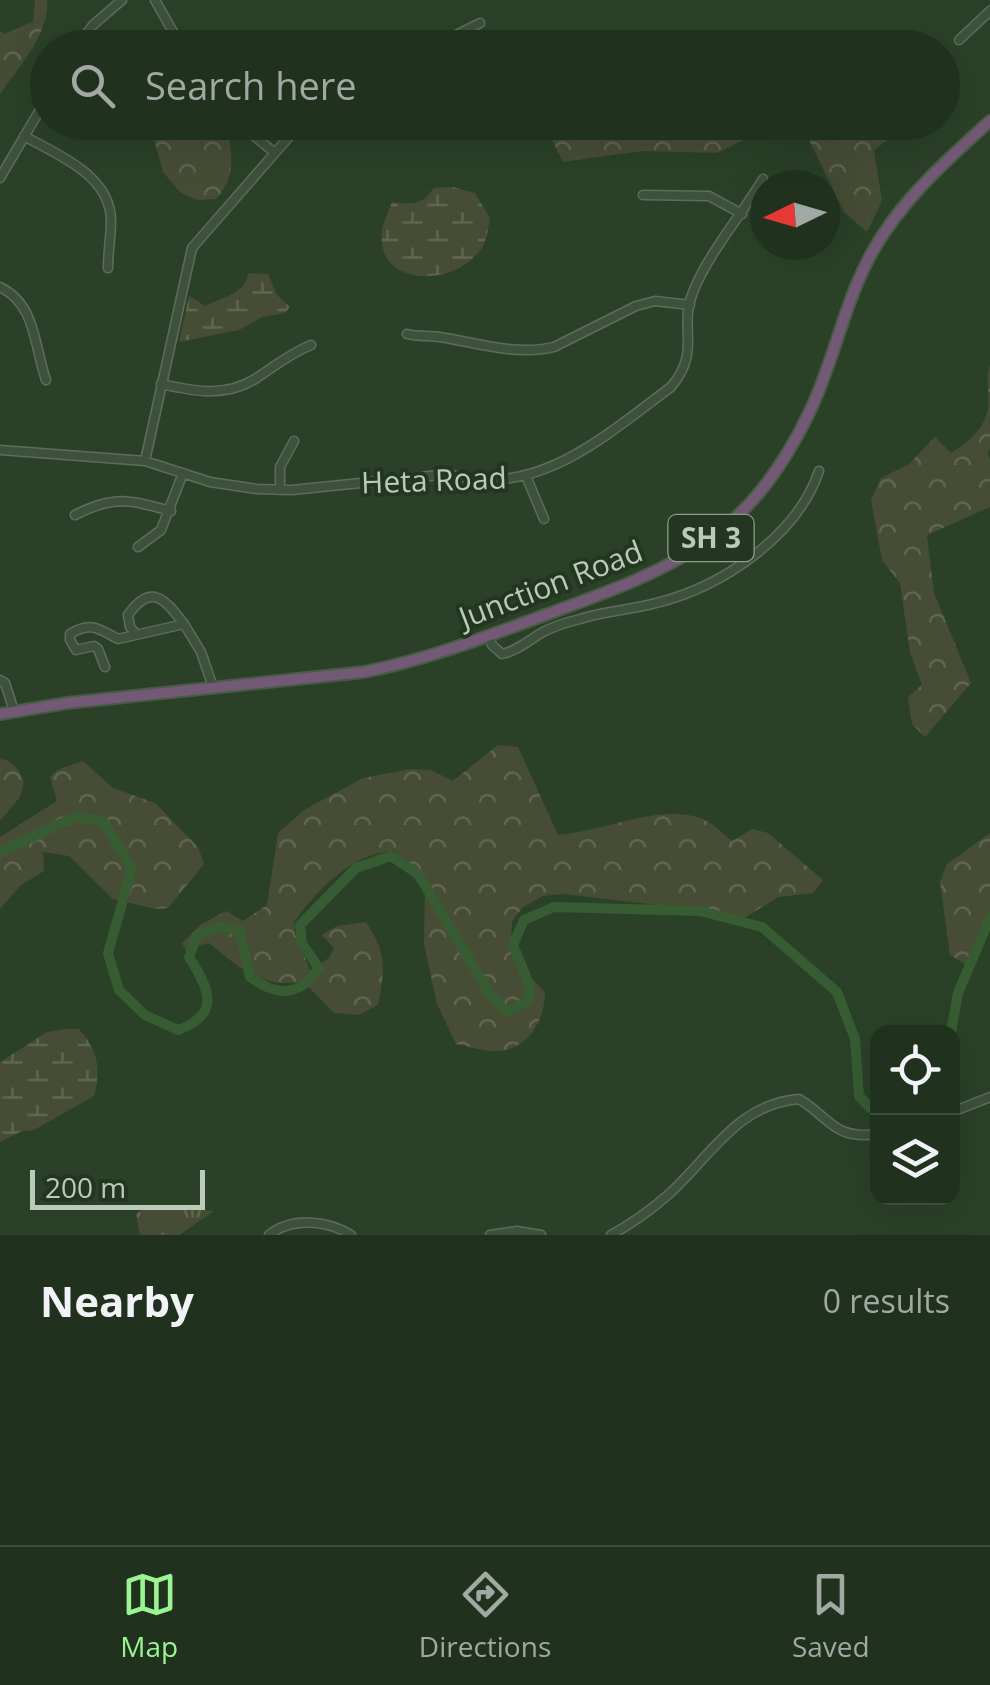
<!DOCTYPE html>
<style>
:root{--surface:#20311d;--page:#283926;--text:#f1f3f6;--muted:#a2a9a4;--line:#3d4c3b;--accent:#9bf494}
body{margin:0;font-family:"Open Sans",sans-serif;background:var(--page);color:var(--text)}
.controls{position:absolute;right:30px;bottom:30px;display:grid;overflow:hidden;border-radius:20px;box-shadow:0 10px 40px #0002}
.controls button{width:90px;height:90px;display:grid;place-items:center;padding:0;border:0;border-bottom:2px solid var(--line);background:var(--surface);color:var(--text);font:50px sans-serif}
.compass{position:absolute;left:750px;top:170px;width:90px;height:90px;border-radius:50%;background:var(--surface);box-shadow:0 10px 40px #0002;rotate:265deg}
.scale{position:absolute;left:30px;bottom:25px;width:175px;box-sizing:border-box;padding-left:10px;border:5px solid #bacbb9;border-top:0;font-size:28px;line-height:35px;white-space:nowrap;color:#bacbb9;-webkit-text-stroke:8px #223620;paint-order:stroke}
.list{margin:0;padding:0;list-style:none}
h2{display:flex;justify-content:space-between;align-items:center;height:130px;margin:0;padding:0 40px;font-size:42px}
h2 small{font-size:32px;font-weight:400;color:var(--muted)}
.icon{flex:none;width:55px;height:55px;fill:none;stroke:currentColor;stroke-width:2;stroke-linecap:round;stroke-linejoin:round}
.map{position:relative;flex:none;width:990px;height:1235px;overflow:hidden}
.search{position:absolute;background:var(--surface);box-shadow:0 10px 40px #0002;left:30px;right:30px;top:30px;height:110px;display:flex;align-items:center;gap:25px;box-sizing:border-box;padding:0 35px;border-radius:55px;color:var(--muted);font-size:38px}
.sheet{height:310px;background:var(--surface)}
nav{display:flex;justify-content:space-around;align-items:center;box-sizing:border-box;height:140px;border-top:2px solid var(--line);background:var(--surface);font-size:28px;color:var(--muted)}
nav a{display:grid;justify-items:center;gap:5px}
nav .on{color:var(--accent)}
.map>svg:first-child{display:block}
.grass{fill:url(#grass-tufts)}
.forest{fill:url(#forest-crowns)}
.wetland{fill:url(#wetland-marsh)}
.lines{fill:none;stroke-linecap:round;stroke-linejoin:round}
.river{stroke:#375c33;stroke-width:10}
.minor-casing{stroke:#5b6e5a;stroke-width:11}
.highway-casing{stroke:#485b46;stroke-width:14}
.minor{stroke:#3e513c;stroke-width:8}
.highway{stroke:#745976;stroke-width:10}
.labels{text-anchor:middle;stroke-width:8;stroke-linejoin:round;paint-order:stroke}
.shield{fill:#223620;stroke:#8c9e8b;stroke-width:2.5}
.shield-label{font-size:28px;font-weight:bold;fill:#bacbb9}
.street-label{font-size:30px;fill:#bacbb9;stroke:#223620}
</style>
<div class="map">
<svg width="990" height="1235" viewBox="0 0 990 1235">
<defs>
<pattern id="grass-tufts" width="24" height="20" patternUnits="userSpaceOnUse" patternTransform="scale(2.5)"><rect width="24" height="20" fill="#474d35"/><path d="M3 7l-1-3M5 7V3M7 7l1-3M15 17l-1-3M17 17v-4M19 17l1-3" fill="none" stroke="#5f6550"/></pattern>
<pattern id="forest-crowns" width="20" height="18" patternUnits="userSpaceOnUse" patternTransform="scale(2.5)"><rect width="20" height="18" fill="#474d35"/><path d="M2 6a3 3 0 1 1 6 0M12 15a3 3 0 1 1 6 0" fill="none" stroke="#5f6550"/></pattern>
<pattern id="wetland-marsh" width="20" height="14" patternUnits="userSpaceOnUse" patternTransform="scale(2.5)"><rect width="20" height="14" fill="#474d35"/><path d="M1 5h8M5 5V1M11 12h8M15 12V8" fill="none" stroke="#5f6550"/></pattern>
</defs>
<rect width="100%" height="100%" fill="#2a4127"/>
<path class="grass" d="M 151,1205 L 214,1211 L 179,1235 L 140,1235 L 136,1214 Z"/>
<path class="forest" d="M 35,0 L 47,0 C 51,32 17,69 0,94 L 0,31 L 4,34 L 33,22 Z
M 574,122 L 698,123 L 697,127 L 720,131 L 729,123 L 779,123 L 717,153 L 642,151 L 563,162 L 549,134 Z
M 140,123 L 210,123 L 230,141 C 232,166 233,179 216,199 L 197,200 L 180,192 L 163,172 L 155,143 Z
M 795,123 L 910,123 L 874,150 L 882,201 L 867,232 L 844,212 L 804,130 Z
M 990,365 L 990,450 L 987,452 L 990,460 L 990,507 L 927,535 L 934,593 L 971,683 L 925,737 L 912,724 L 908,697 L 922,685 L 910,653 L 900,583 L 882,560 L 871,500 L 881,478 L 909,464 L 935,437 L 951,453 C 968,442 985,429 988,408 C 990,393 985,380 990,365 Z
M 498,745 L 518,747 L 558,835 C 603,832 656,804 700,818 C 711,821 723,834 732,841 L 752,829 L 768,833 L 823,880 L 813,893 L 778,897 L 744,918 L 698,906 L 657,905 L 564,894 L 543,896 L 523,907 L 512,921 L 511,941 L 521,968 L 545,992 C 545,1019 529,1050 497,1051 C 484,1052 469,1046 456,1044 L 437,1004 L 424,943 L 425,887 L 410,865 L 394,851 C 352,853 318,889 294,922 L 295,934 L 310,970 L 329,958 L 334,948 L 322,935 L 337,926 L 366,922 C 387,953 385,969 378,1005 L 359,1015 L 334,1013 L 303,981 C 264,990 238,967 209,943 L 196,946 L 192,962 L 182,943 L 200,925 L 226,911 L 243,921 L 267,905 L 278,833 L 304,810 L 363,778 L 411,769 L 431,770 L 453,781 Z
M 0,759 C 14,760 19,771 24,782 L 20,797 L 0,821 Z
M 83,761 L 113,788 L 155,803 L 198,847 L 204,864 L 168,908 L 156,909 L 113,899 L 69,856 L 43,852 L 44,871 L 21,885 L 0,909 L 0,837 L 57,801 L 50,777 L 57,770 Z
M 990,833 L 990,915 L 965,964 L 950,955 L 940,882 L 947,864 Z"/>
<path class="wetland" d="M 453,187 L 475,193 L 490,218 C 488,228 487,241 481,249 C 454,289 375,286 382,232 C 383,222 389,211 392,202 C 412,205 422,205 434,188 Z
M 248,273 L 268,274 L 277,295 L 290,307 L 285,313 L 262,317 L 239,330 L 179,342 L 189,296 L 205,306 C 221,298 247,293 248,273 Z
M 67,1029 L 79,1029 C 97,1049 102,1069 94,1096 L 34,1130 L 22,1131 L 0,1142 L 0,1062 L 47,1032 Z"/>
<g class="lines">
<path class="river" d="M 0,852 L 75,817 L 103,821 L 132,868 L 108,953 L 119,990 L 145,1015 L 178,1030 C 221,1014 210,990 189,957 L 197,935 L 220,927 L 240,931 L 250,977 C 277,997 299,997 319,968 L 302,944 L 300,925 L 356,868 L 391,856 L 418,874 L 491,996 L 507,1012 L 528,1001 L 530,986 L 513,945 L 524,920 L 554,907 L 700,911 L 762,927 L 837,992 L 855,1039 L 859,1096 L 870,1108 L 878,1108
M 951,1032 L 958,993 L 990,918"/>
<g class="minor-casing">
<path id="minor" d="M 155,0 L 182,48
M 959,40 L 990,11
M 76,48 L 93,25 L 122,0
M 430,48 L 480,23
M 237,122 L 275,153
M 24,136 C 58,155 110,175 111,220 C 111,236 108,252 108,268
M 0,178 L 48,96
M 643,195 L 709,196 L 742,214
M 0,287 C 36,304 34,346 46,380
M 407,334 C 418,337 429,335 440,337 C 478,343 515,356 554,347 L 636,306 L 655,301 L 690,305
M 161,384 C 193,391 225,398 255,379 C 275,366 289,354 311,345
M 0,450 L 145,461 L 210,482 L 257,489 L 292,490 L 449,474 C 536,500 606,435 671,387 C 702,350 678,329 693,292 C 709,252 741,216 763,179
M 145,461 L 192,248 L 302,122
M 526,476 L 544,519
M 280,490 L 280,467 L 294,441
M 75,515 C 114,495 130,500 171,511
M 138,547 L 161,530 L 183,473
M 136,634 L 130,627 L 128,615 C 152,581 166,601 184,624
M 489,635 L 492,645 L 502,654 C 519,650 529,640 543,632 C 554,626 568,622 580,619 C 604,611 631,610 656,603 C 722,587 797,536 819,471
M 105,667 L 98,649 L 94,646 L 76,650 L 70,640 L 70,634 C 91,621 99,629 118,639 L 184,624 L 201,652 L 213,687
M 0,680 L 5,683 L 14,711
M 952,1112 L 990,1097
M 269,1235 C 292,1217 327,1220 351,1235
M 490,1235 L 517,1231 L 541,1235
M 611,1235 C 631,1224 652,1209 669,1194 C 711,1156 737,1104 799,1099 C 831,1118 833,1140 878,1134"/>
</g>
<g class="highway-casing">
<path id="highway" d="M 0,714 L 67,703 L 364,672 C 425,660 480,639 537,618 C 668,570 746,545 810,411 C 833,363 843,309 867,262 C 895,206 944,162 990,121"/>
</g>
<use href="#minor" class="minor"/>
<use href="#highway" class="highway"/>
</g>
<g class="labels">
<rect class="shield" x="668.5" y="515" width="85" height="46" rx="8"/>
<g class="shield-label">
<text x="711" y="548">SH 3</text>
</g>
<g class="street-label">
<text transform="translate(434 481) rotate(-2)" y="10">Heta Road</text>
<text transform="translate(551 585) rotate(-21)" y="10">Junction Road</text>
</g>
</g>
</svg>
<div class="controls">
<button><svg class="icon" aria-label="locate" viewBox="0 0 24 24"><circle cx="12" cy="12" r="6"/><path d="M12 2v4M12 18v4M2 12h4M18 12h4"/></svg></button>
<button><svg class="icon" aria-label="layers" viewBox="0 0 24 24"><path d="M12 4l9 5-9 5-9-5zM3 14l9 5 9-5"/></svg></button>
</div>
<svg class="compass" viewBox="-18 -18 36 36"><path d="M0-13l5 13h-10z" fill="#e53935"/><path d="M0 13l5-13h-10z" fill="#a2a9a4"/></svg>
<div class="scale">200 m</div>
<div class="search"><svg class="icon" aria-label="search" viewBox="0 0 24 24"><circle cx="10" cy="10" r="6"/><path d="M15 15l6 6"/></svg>Search here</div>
</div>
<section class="sheet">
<h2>Nearby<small>0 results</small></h2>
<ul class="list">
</ul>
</section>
<nav>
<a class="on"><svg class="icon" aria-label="map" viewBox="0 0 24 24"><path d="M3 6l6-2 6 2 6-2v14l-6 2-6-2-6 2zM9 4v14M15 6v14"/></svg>Map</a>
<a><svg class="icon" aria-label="directions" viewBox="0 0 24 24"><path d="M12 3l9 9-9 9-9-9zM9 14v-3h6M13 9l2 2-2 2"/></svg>Directions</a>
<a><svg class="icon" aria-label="saved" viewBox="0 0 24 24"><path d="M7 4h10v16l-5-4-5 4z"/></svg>Saved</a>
</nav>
